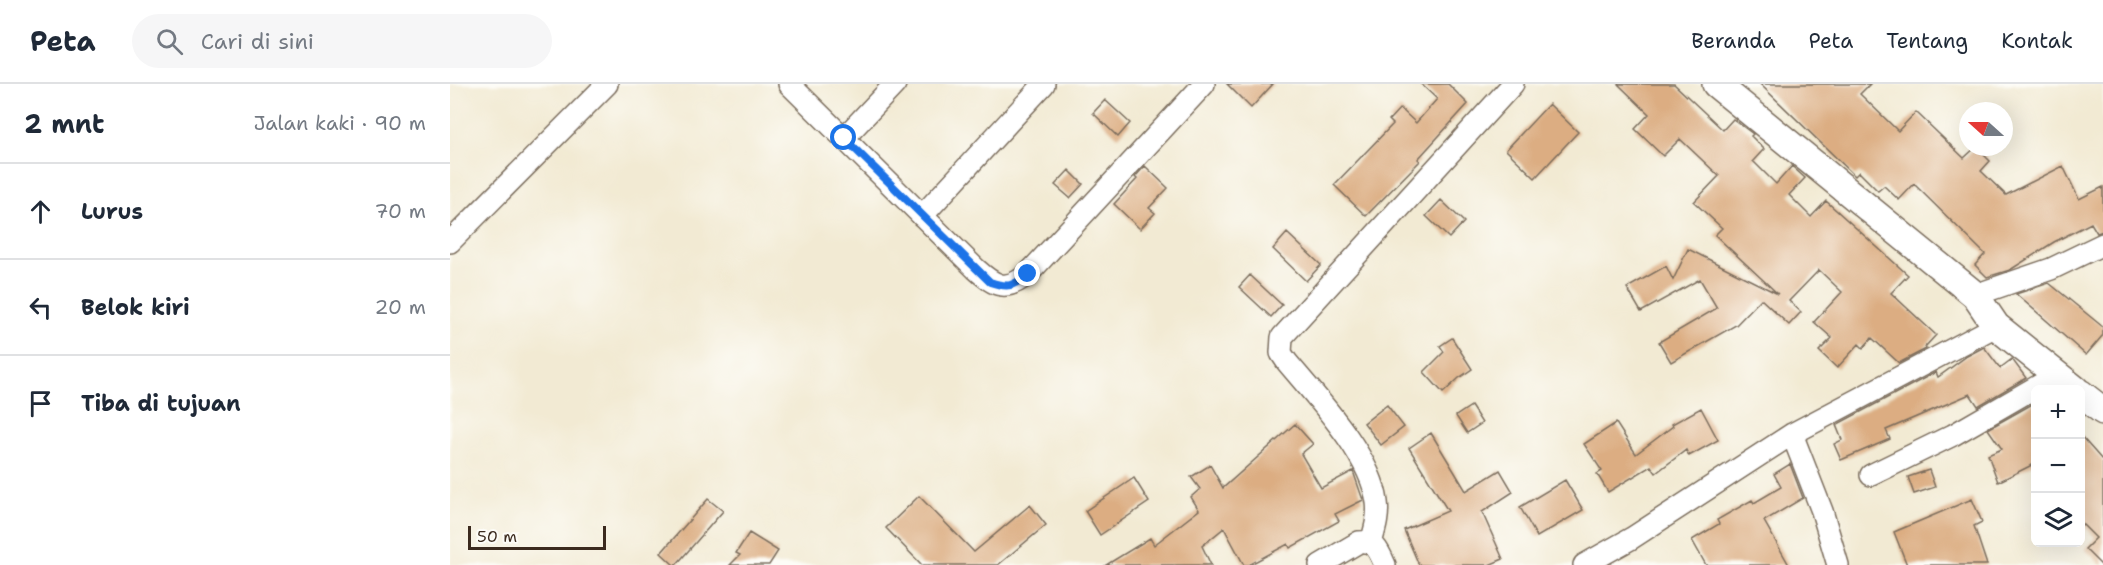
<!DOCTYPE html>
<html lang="id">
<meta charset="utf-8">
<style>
:root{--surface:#fff;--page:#f6f6f7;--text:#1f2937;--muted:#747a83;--line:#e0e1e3}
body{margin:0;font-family:"Shantell Sans",sans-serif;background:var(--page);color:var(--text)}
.controls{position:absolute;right:18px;bottom:18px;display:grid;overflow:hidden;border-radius:9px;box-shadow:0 6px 24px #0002}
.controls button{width:54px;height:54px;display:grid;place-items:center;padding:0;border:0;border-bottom:2px solid var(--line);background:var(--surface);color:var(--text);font:30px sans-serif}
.compass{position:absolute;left:1509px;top:18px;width:54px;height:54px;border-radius:50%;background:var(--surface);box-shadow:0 6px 24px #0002;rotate:291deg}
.scale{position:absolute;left:18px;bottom:15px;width:138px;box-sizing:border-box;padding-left:6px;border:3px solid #3b2a1e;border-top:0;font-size:16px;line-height:21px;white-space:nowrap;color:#3b2a1e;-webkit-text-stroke:4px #fdfcf7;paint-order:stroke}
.stop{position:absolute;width:18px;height:18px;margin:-14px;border:4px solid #1a73e8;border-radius:50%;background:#fff}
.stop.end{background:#1a73e8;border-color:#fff;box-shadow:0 2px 6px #0008}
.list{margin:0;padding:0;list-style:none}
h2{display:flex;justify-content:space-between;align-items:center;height:78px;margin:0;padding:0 24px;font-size:26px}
h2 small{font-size:20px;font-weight:400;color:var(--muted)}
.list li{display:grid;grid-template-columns:39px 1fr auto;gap:18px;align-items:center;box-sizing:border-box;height:96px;padding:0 24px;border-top:2px solid var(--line)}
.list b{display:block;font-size:22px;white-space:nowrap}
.list em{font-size:20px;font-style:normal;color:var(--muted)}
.icon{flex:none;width:33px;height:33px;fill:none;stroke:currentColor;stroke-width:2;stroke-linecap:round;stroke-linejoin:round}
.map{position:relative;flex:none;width:1653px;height:481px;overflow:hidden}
header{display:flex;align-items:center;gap:36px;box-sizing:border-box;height:84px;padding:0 30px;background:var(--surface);border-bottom:2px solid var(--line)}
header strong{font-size:28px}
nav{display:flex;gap:33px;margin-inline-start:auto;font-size:21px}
.search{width:420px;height:54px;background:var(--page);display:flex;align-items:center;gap:15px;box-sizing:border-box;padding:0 21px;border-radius:33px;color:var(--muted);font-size:22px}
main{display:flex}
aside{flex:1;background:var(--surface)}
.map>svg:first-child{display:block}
.building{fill:#dcad82}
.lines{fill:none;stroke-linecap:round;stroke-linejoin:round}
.minor-casing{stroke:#7b6d5d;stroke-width:24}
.major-casing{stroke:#7b6d5d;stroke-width:30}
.minor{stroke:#fff;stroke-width:21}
.major{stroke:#fff;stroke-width:27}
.route{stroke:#1a73e8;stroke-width:8}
</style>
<header>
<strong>Peta</strong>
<div class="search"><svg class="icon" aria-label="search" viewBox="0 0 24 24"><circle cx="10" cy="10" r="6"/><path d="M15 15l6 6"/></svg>Cari di sini</div>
<nav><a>Beranda</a><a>Peta</a><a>Tentang</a><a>Kontak</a></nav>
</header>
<main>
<aside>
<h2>2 mnt<small>Jalan kaki · 90 m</small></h2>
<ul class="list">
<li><svg class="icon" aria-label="ahead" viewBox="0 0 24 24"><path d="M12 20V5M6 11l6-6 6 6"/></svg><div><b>Lurus</b></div><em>70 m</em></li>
<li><svg class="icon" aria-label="left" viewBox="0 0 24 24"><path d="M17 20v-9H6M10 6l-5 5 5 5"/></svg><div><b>Belok kiri</b></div><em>20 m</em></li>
<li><svg class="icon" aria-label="arrive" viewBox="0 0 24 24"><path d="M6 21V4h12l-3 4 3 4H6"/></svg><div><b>Tiba di tujuan</b></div></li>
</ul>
</aside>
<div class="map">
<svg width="1653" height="481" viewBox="0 0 1653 481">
<rect width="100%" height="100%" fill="#fdfcf7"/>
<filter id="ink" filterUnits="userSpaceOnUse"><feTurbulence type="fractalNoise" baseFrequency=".0167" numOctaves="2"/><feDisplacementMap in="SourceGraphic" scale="12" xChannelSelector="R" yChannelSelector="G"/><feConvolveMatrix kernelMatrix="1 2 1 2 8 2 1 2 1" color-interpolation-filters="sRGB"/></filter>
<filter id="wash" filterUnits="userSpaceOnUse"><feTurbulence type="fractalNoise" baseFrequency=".008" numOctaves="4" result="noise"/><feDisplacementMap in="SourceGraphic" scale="24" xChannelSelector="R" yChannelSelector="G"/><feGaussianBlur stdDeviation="1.35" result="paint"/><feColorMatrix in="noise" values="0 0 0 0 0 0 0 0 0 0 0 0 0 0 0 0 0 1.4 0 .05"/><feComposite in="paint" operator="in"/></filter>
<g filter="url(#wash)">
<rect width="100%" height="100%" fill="#f2ead3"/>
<g id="blocks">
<path class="building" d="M 777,0 L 823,0 L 801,24 Z
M 971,0 L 998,0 L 1018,20 L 968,75 L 970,77 L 916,132 L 884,101 L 943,40 L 939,36 L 950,24 L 966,39 L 987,15 Z
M 1168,0 L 1224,0 L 1273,46 L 1283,35 L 1303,50 L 1301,52 L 1314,65 L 1303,77 L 1326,100 L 1342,82 L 1345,85 L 1355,94 L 1339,111 L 1361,133 L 1376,117 L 1458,191 L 1441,209 L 1486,251 L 1475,263 L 1476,265 L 1449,279 L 1422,254 L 1413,264 L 1409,260 L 1387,284 L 1369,267 L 1382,254 L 1364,238 L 1392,208 L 1369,186 L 1339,217 L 1351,228 L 1339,241 L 1311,215 L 1286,241 L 1221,278 L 1209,258 L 1267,224 L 1250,195 L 1191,228 L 1177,204 L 1216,182 L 1223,196 L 1238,165 L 1328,210 L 1265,151 L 1272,144 L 1244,118 L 1269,92 L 1230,55 L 1213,72 L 1185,45 L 1199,30 Z
M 1310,0 L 1420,0 L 1410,10 L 1448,47 L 1466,28 L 1514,74 L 1526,63 L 1540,77 L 1531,87 L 1556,111 L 1613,82 L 1629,115 L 1653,103 L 1653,147 L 1647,149 L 1641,139 L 1604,158 L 1560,186 L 1537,193 L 1525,181 L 1535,170 L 1464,100 L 1449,116 L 1434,102 L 1428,107 L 1409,88 L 1405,92 Z
M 655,16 L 680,39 L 668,53 L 643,29 Z
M 1099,20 L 1128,48 L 1085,94 L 1056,66 Z
M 695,82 L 718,104 L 699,124 L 705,129 L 690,145 L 664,120 L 687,95 L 685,93 Z
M 619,86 L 633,100 L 620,114 L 605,101 Z
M 991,116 L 1014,138 L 999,154 L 976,132 Z
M 837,149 L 871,181 L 856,197 L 823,165 Z
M 800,191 L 832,221 L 821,233 L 789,203 Z
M 1599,199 L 1653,243 L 1653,251 L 1636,271 L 1566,210 Z
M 1002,254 L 1022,285 L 1009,294 L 993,309 L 974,288 L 994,268 L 990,262 Z
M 1534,263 L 1550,284 L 1562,275 L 1576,294 L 1528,322 L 1520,310 L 1436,346 L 1440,355 L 1391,376 L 1384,360 L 1392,356 L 1386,341 L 1486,288 L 1488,293 L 1517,272 Z
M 1586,318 L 1586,379 L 1548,398 L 1538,371 L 1552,365 L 1538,345 Z
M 937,321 L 954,343 L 931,361 L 914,339 Z
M 1021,322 L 1032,339 L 1017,349 L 1006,332 Z
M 1251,324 L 1268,356 L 1239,372 L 1236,366 L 1206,389 L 1201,382 L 1158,408 L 1147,390 L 1152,387 L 1134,360 L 1166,339 L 1186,370 L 1223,342 L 1222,340 Z
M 845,340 L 863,360 L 851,370 L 871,404 L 903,387 L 913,416 L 885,430 L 889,437 L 840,464 L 838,460 L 799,481 L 794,481 L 774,444 L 752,462 L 761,481 L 656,481 L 700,454 L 704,461 L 749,426 L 741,413 L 750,405 L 741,393 L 760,381 L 773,404 Z
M 981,349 L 1016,407 L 1050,386 L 1063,408 L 1032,428 L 1053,475 L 1039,481 L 969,481 L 954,446 L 998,427 L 959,364 Z
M 1630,351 L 1653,377 L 1653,481 L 1651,481 L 1635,465 L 1646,454 L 1630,438 Z
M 1340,380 L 1353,414 L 1314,437 L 1339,481 L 1256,481 L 1242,456 L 1269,440 L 1267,436 L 1302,416 L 1304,419 L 1331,403 L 1324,390 Z
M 1479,386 L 1485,403 L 1464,410 L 1458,393 Z
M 684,394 L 699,418 L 650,451 L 635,427 Z
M 1115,396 L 1133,426 L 1087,453 L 1070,423 Z
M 469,412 L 524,468 L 580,421 L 596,441 L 548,481 L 472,481 L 436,444 Z
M 258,415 L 273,427 L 226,481 L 224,481 L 211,469 Z
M 1522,415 L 1532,438 L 1524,442 L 1537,481 L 1457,481 L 1444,448 Z
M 299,449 L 328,467 L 319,481 L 280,481 L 290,471 L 286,469 Z"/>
</g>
</g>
<g filter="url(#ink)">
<use href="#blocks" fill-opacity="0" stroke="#7b6d5d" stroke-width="1.5"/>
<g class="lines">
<g class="minor-casing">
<path id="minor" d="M 339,0 L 526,185 C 546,203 556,208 578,190 L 754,0
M 394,54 L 445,0
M 472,132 L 594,0
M 0,158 L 157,0
M 1525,211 L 1601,185 L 1653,160
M 1342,350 L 1372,427 L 1388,481
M 1421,391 L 1503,351 L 1607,291
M 921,459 C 925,445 929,432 927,418 C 921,371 867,314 837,278 L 831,269 L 832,253 L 1063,0
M 870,481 L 909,458 C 925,456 929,467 935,481
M 1134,481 L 1182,454 L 1342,350 L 1546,242"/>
</g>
<g class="major-casing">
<path id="major" d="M 1266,0 L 1525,211 L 1546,242 L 1626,306
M 1630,309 L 1653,327"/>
</g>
<use href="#minor" class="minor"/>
<use href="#major" class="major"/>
</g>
</g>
<g class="lines" filter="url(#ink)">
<path class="route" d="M 394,54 L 540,198 C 558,204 563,203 578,190"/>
</g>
</svg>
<div class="controls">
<button>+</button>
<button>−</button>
<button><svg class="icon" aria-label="layers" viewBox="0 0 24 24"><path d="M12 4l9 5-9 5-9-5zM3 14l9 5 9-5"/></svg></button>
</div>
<svg class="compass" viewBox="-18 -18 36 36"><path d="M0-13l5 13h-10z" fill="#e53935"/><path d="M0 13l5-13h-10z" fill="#747a83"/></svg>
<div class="scale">50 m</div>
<div class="stop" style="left:394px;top:54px"></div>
<div class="stop end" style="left:578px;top:190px"></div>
</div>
</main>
